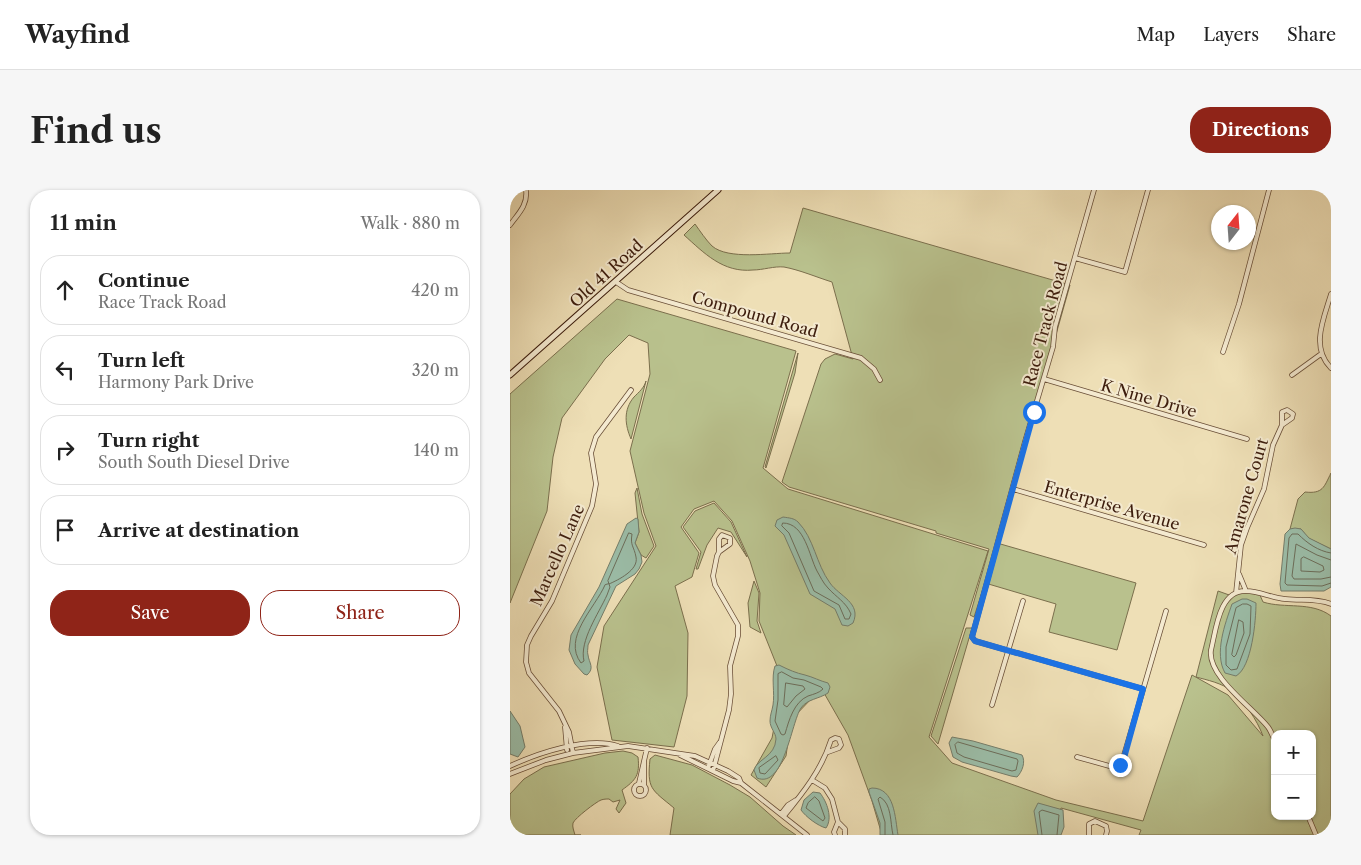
<!DOCTYPE html>
<meta charset="utf-8">
<style>
:root{--surface:#fff;--page:#f6f6f6;--text:#222;--muted:#767676;--line:#e0e0e0;--accent:#8f2418}
body{margin:0;font-family:"Libre Caslon Text",serif;background:var(--page);color:var(--text)}
.controls{position:absolute;right:15px;bottom:15px;display:grid;overflow:hidden;border-radius:10px;box-shadow:0 1px 4px #0004}
.controls button{width:45px;height:45px;display:grid;place-items:center;padding:0;border:0;border-bottom:1px solid var(--line);background:var(--surface);color:var(--text);font:25px sans-serif}
.compass{position:absolute;left:701px;top:15px;width:45px;height:45px;border-radius:50%;background:var(--surface);box-shadow:0 1px 4px #0004;rotate:17deg}
.stop{position:absolute;width:15px;height:15px;margin:-11px;border:4px solid #1a73e8;border-radius:50%;background:#fff}
.stop.end{background:#1a73e8;border-color:#fff;box-shadow:0 1px 5px #0008}
.list{margin:0;padding:0;list-style:none}
h2{display:flex;justify-content:space-between;align-items:center;height:65px;margin:0;padding:0 20px;font-size:21px}
h2 small{font-size:16px;font-weight:400;color:var(--muted)}
.list li{display:grid;grid-template-columns:32px 1fr auto;gap:15px;align-items:center;box-sizing:border-box;height:70px;margin:0 10px 10px;padding:0 10px;border:1px solid var(--line);border-radius:20px}
.list b{display:block;font-size:19px;white-space:nowrap}
.list p{margin:0;font-size:16px;white-space:nowrap;color:var(--muted)}
.list em{font-size:16px;font-style:normal;color:var(--muted)}
.actions{display:flex;gap:10px;padding:15px 20px}
.actions a{flex:1;padding:11px 0;border:1px solid var(--accent);border-radius:20px;text-align:center;font-size:18px;color:var(--accent)}
.actions .main{background:var(--accent);color:#fff}
.icon{flex:none;width:28px;height:28px;fill:none;stroke:currentColor;stroke-width:2;stroke-linecap:round;stroke-linejoin:round}
.map{position:relative;flex:none;width:821px;height:645px;overflow:hidden;border-radius:20px}
header{display:flex;align-items:center;gap:30px;box-sizing:border-box;height:70px;padding:0 25px;background:var(--surface);border-bottom:1px solid var(--line)}
header strong{font-size:24px}
nav{display:flex;gap:28px;margin-inline-start:auto;font-size:18px}
.intro{display:flex;align-items:center;justify-content:space-between;box-sizing:border-box;height:120px;padding:0 30px}
h1{margin:0;font-size:35px}
.button{padding:12px 22px;border-radius:20px;background:var(--accent);color:#fff;font-size:18px;font-weight:700}
main{display:flex;gap:30px;padding:0 30px}
aside{flex:1;background:var(--surface);border-radius:20px;box-shadow:0 1px 4px #0004}
.map>svg:first-child{display:block}
.green{fill:#b9c18d;stroke:#7b6f4d;fill-rule:evenodd}
.water{fill:#9bbda8;stroke:#757d6a}
.lines{fill:none;stroke-linecap:round;stroke-linejoin:round}
.shore{stroke:#6c6d5a;stroke-width:1}
.street-casing{stroke:#694e37;stroke-width:5.5}
.secondary-casing{stroke:#3d1d0d;stroke-width:7}
.street{stroke:#f4ead0;stroke-width:4}
.secondary{stroke:#f4ead0;stroke-width:5}
.route{stroke:#1a73e8;stroke-width:6}
.labels{text-anchor:middle;stroke-width:4;stroke-linejoin:round;paint-order:stroke}
.street-label{font-size:16px;fill:#3d1d0d;stroke:#f4ead0}
</style>
<header>
<strong>Wayfind</strong>
<nav><a>Map</a><a>Layers</a><a>Share</a></nav>
</header>
<div class="intro"><h1>Find us</h1><a class="button">Directions</a></div>
<main>
<aside>
<h2>11 min<small>Walk · 880 m</small></h2>
<ul class="list">
<li><svg class="icon" aria-label="ahead" viewBox="0 0 24 24"><path d="M12 20V5M6 11l6-6 6 6"/></svg><div><b>Continue</b><p>Race Track Road</p></div><em>420 m</em></li>
<li><svg class="icon" aria-label="left" viewBox="0 0 24 24"><path d="M17 20v-9H6M10 6l-5 5 5 5"/></svg><div><b>Turn left</b><p>Harmony Park Drive</p></div><em>320 m</em></li>
<li><svg class="icon" aria-label="right" viewBox="0 0 24 24"><path d="M7 20v-9h11M14 6l5 5-5 5"/></svg><div><b>Turn right</b><p>South South Diesel Drive</p></div><em>140 m</em></li>
<li><svg class="icon" aria-label="arrive" viewBox="0 0 24 24"><path d="M6 21V4h12l-3 4 3 4H6"/></svg><div><b>Arrive at destination</b></div></li>
</ul>
<div class="actions"><a class="main">Save</a><a>Share</a></div>
</aside>
<div class="map">
<svg width="821" height="645" viewBox="0 0 821 645">
<rect width="100%" height="100%" fill="#eedfb6"/>
<filter id="stains"><feTurbulence type="fractalNoise" baseFrequency=".004" numOctaves="4"/><feColorMatrix values="0 0 0 0 .2 0 0 0 0 .09 0 0 0 0 .02 0 0 0 .5 -.17"/></filter>
<radialGradient id="worn" r=".72"><stop offset=".6" stop-color="#630" stop-opacity="0"/><stop offset="1" stop-color="#630" stop-opacity=".3"/></radialGradient>
<path class="green" d="M 293,18 L 560,95 L 487,353 L 626,393 L 607,460 L 539,442 L 546,414 L 475,393 L 464,427 L 460,425 L 479,359 L 426,343 L 426,341 L 279,297 L 272,292 L 311,174 L 315,169 L 325,164 L 343,169 L 322,92 C 306,87 290,80 274,77 C 264,76 253,80 243,80 C 213,83 194,63 174,45 L 185,34 C 190,41 196,50 202,56 C 218,70 260,63 280,63 Z
M 107,109 L 286,161 L 253,278 L 278,299 L 478,361 L 419,547 L 442,573 L 546,610 L 633,631 L 682,485 L 718,505 L 753,546 C 747,530 735,512 722,501 C 712,493 697,490 686,487 L 708,401 L 722,406 L 736,401 L 749,403 L 753,412 C 775,419 801,411 821,426 L 821,645 L 629,645 L 631,640 L 551,618 L 543,645 L 372,645 L 362,611 L 338,545 L 314,503 L 303,507 L 281,530 L 276,566 L 256,597 L 241,585 L 262,548 L 273,491 L 249,431 L 250,403 L 240,371 L 222,331 L 204,311 L 184,319 L 171,337 L 189,363 L 182,387 L 165,396 L 178,443 L 177,506 L 164,557 L 102,550 L 87,477 L 94,436 L 146,356 L 134,323 L 120,261 L 140,184 L 138,153 L 119,145 L 95,169 L 52,228 L 43,267 L 37,321 L 0,413 L 0,204 ZM 765,544 L 802,544 L 802,626 L 765,626 Z
M 288,163 L 285,183 L 256,278 L 255,277 Z
M 136,191 L 121,249 C 115,235 113,220 124,207 C 129,202 134,198 136,191 Z
M 821,283 L 821,359 L 798,348 L 791,339 L 780,339 L 788,309 L 795,302 C 813,304 814,297 821,283 Z
M 127,298 L 132,324 L 144,356 L 136,368 L 131,365 L 125,353 L 129,342 L 125,303 Z
M 204,313 L 221,332 L 237,367 L 221,342 L 208,338 L 197,355 L 188,379 L 186,379 L 191,362 L 173,337 L 185,321 Z
M 244,391 L 249,403 L 247,431 L 251,443 L 240,437 L 238,413 Z
M 456,438 L 462,438 L 428,554 L 421,546 Z
M 113,561 L 122,563 L 128,567 C 130,585 126,590 112,600 L 116,613 L 109,623 L 106,619 L 110,610 L 103,612 L 99,609 C 96,609 94,609 91,610 C 86,612 65,628 63,633 C 62,637 64,641 65,645 L 71,645 L 0,645 L 0,604 L 14,589 L 34,577 L 95,563 Z
M 145,565 L 182,575 L 220,595 L 240,607 L 273,636 L 286,645 L 160,645 L 164,618 C 141,599 137,599 140,569 Z"/>
<path class="water" d="M 273,327 C 279,328 284,328 288,332 C 304,348 306,374 320,393 C 329,406 352,413 343,433 L 338,436 L 332,435 L 325,419 L 300,404 L 274,345 L 265,336 L 267,330 Z
M 126,328 L 128,329 L 129,342 L 125,353 L 131,365 L 132,372 L 129,379 L 125,384 L 106,396 L 78,455 C 78,459 77,462 78,465 C 79,473 85,478 77,485 L 74,484 L 65,474 L 59,460 L 61,445 L 89,397 L 117,334 Z
M 785,338 L 791,339 L 799,348 L 821,359 L 821,397 L 814,401 L 771,401 L 770,394 L 775,344 L 780,339 Z
M 732,409 L 737,409 L 746,413 C 746,430 742,477 726,486 L 715,483 C 704,463 715,434 722,414 Z
M 269,475 C 279,480 286,483 295,485 C 303,487 310,491 318,493 L 320,497 L 318,503 C 309,509 297,509 291,518 C 281,533 274,599 247,588 L 244,580 C 247,569 265,567 266,549 C 266,543 260,538 260,531 C 260,525 262,521 263,515 C 265,503 261,487 265,476 Z
M 0,521 L 10,536 L 15,557 L 8,567 L 0,564 Z
M 442,547 L 463,551 L 512,565 C 516,572 512,582 507,587 L 501,586 L 452,572 L 443,567 L 439,553 Z
M 362,598 C 385,598 385,628 388,645 L 370,645 L 370,633 L 359,602 L 359,599 Z
M 303,602 L 310,603 C 317,612 323,628 316,638 C 308,636 296,627 291,620 L 294,610 Z
M 528,613 L 553,620 L 554,637 L 551,645 L 528,645 L 524,621 Z"/>
<g class="lines">
<path class="shore" d="M 273,333 C 295,333 299,366 307,381 C 310,386 313,393 318,398 C 326,407 336,412 341,424 L 339,429 L 335,429 L 329,415 L 304,401 L 279,343 L 272,336 Z
M 119,343 L 122,344 C 120,356 124,356 126,367 C 129,380 108,390 99,394 L 98,391 Z
M 821,363 C 808,361 797,353 788,344 L 782,344 L 779,348 L 775,393 L 777,395 L 812,396 L 821,393
M 794,367 L 813,376 L 814,380 L 810,382 L 791,381 L 791,369 Z
M 821,370 L 807,365 L 786,354 L 782,386 L 784,389 L 811,389 L 821,387
M 99,394 L 100,397 L 97,405 C 89,423 69,451 74,471 L 71,473 C 52,448 85,418 95,395 Z
M 733,414 L 737,414 L 741,416 L 740,444 L 727,479 L 721,480 L 716,475 L 716,457 L 726,418 Z
M 729,430 L 733,432 L 734,443 L 726,465 L 724,467 L 722,465 Z
M 272,482 L 283,488 L 294,490 L 311,497 L 313,499 C 309,503 304,504 298,506 C 284,512 279,530 275,544 L 273,545 L 271,544 L 265,531 L 268,510 L 268,484 Z
M 276,493 L 293,496 L 295,499 L 286,506 L 277,517 L 274,515 Z
M 448,552 L 507,569 L 508,571 L 506,580 L 502,581 L 454,567 L 447,563 L 445,555 Z
M 266,566 L 268,570 L 255,584 L 250,583 L 249,578 Z
M 305,607 L 309,611 L 315,628 L 313,631 L 296,618 L 298,613 Z
M 375,645 L 375,632 L 368,609 L 370,607 C 382,614 380,632 383,645
M 532,645 L 529,622 L 532,620 L 549,625 L 547,645"/>
<g class="street-casing">
<path id="street" d="M 584,0 L 545,137 L 543,157 L 516,248 L 462,447 L 465,451 L 633,499
M 0,35 C 8,24 18,15 16,0
M 565,68 L 615,82 L 638,0
M 106,92 L 118,100 L 351,168 L 364,179 L 370,190
M 821,104 C 814,128 800,157 821,178
M 713,162 L 729,114 L 759,0
M 782,185 L 811,164
M 534,189 L 737,249
M 503,299 L 694,355
M 729,384 L 736,401
M 726,403 L 731,355 L 737,338 L 754,299 L 763,255 L 772,235 L 782,228 L 783,224 L 777,220 L 772,222 L 772,235
M 482,515 L 513,411
M 55,537 L 57,560
M 765,551 C 763,547 761,541 758,537 C 742,517 697,486 701,460 C 706,440 709,400 736,401 C 749,401 762,408 775,409 C 791,411 805,408 821,414
M 63,563 L 59,542 L 49,521 L 19,483 L 16,472 L 17,455 L 21,446 L 42,411 L 82,316 L 86,294 L 81,263 L 86,247 L 121,200
M 170,565 L 223,591 L 231,593
M 567,567 L 603,577 L 612,572 L 656,421
M 0,576 C 28,563 78,546 108,556
M 198,578 L 205,559 L 210,552
M 203,581 L 219,520 L 221,504 L 220,476 L 228,446 L 228,435 L 205,395 L 203,386 L 207,366 L 209,362 L 220,354 L 220,348 L 212,345 L 209,349 L 209,362
M 0,584 L 36,570 L 63,563 L 118,556 L 185,566 L 218,581 L 229,588 L 231,593 L 297,645
M 302,590 L 315,598 L 322,609 L 328,632 L 324,642 L 325,645
M 129,593 L 137,558
M124 600a6 6 0 1 1 12 0a6 6 0 1 1-12 0Z
M 134,595 L 134,571
M 271,624 L 278,615 L 286,610
M 274,626 C 293,603 312,579 321,550 L 325,548 L 329,549 L 331,555 L 329,558 L 318,562
M 798,626 L 806,645
M 328,632 L 335,639 L 335,645
M 579,645 L 579,634 L 585,631 L 596,636 L 597,641 L 596,645"/>
</g>
<g class="secondary-casing">
<path id="secondary" d="M 0,185 L 208,0"/>
</g>
<use href="#street" class="street"/>
<use href="#secondary" class="secondary"/>
</g>
<g class="lines">
<path class="route" d="M 524,222 L 462,447 L 465,451 L 633,499 L 614,568 L 610,575"/>
</g>
<g class="labels">
<g class="street-label">
<text transform="translate(96 83) rotate(-42)" y="6">Old 41 Road</text>
<text transform="translate(245 124) rotate(16)" y="6">Compound Road</text>
<text transform="translate(535 134) rotate(-75)" y="6">Race Track Road</text>
<text transform="translate(639 208) rotate(16)" y="6">K Nine Drive</text>
<text transform="translate(736 306) rotate(-74)" y="6">Amarone Court</text>
<text transform="translate(602 315) rotate(16)" y="6">Enterprise Avenue</text>
<text transform="translate(47 365) rotate(-66)" y="6">Marcello Lane</text>
</g>
</g>
<rect width="100%" height="100%" filter="url(#stains)"/>
<rect width="100%" height="100%" fill="url(#worn)"/>
</svg>
<div class="controls">
<button>+</button>
<button>−</button>
</div>
<svg class="compass" viewBox="-18 -18 36 36"><path d="M0-13l5 13h-10z" fill="#e53935"/><path d="M0 13l5-13h-10z" fill="#767676"/></svg>
<div class="stop" style="left:524px;top:222px"></div>
<div class="stop end" style="left:610px;top:575px"></div>
</div>
</main>
